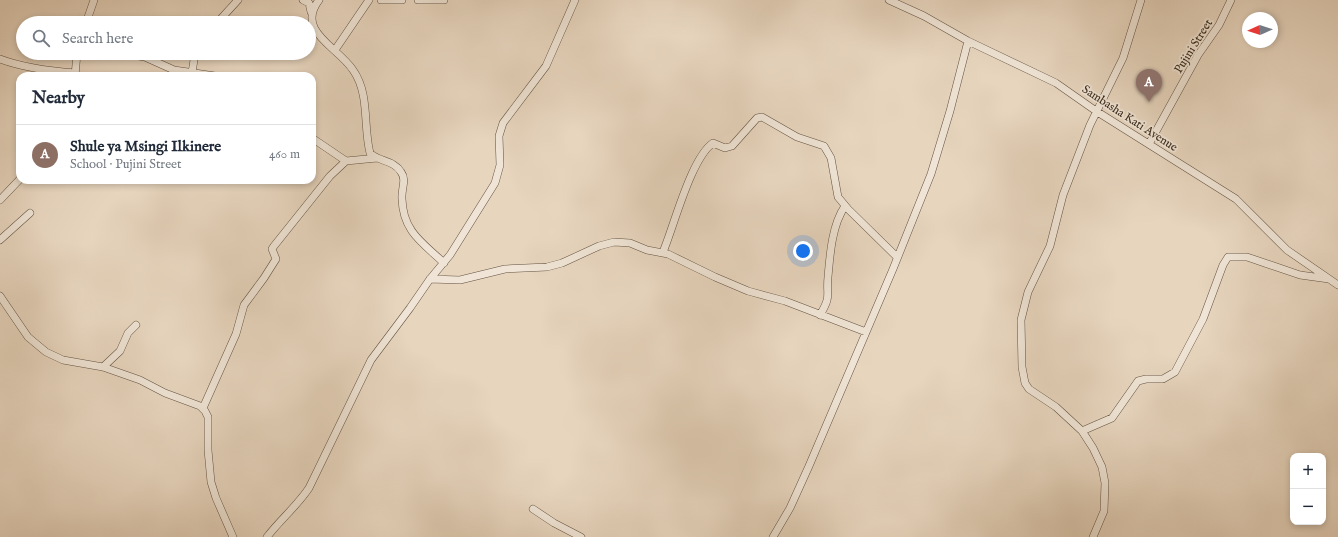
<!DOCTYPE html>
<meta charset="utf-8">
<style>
:root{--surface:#fff;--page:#f6f6f7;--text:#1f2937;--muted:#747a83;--line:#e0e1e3;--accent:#8f2418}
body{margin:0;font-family:"IM FELL English",serif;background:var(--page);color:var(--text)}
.controls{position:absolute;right:12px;bottom:12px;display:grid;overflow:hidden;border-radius:8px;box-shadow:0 2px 6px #0003}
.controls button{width:36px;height:36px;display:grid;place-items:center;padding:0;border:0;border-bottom:1px solid var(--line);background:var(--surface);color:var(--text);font:20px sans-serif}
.compass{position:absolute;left:1242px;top:12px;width:36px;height:36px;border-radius:50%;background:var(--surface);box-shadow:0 2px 6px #0003;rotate:267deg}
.you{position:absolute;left:803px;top:251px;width:14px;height:14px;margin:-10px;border:3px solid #fff;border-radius:50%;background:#1a73e8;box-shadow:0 0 0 6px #1a73e833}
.badge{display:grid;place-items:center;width:26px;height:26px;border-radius:50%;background:var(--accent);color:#fff;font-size:13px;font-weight:700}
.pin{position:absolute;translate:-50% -33px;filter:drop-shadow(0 1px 2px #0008)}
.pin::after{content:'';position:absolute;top:21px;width:14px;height:12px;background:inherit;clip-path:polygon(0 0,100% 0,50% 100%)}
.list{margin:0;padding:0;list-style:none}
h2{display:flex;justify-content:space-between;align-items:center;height:52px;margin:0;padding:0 16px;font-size:17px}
h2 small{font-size:13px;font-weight:400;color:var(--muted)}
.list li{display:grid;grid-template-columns:26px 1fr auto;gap:12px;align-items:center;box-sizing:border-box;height:60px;padding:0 16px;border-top:1px solid var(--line)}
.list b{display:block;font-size:15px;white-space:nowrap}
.list p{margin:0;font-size:13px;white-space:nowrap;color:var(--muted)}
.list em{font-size:13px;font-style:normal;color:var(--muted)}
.icon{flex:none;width:22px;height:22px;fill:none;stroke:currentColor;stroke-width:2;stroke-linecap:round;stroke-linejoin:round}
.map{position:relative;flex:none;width:1338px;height:537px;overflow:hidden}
.search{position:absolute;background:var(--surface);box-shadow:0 2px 6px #0003;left:16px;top:16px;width:300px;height:44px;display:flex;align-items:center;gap:10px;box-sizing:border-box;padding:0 14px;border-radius:22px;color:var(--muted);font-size:15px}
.panel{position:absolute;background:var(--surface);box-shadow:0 2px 6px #0003;left:16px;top:72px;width:300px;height:112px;border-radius:12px}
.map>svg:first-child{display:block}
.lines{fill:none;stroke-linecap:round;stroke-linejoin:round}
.minor-casing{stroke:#635242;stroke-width:8}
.minor{stroke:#efe4d5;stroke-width:7}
.labels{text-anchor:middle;stroke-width:3.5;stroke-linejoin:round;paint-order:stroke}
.street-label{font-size:12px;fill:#372718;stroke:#efe4d5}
</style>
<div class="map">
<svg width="1338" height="537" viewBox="0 0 1338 537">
<rect width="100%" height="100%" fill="#e7d5be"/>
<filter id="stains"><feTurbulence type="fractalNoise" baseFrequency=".005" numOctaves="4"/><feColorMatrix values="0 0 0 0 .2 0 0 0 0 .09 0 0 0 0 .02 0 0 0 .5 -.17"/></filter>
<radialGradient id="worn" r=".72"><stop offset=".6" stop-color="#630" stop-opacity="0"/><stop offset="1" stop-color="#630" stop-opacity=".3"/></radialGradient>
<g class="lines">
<g class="minor-casing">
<path id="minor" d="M 303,0 L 309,3 L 311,12
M 319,0 C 295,31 338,47 353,70 C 370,94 363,126 370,153 C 379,162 394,160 401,172 C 407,180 401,189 402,199 C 403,232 423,243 444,263
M 381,0 L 402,0
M 418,0 L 444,0
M 889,0 L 924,16 L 968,41 L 1056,83 L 1096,111 L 1236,199 L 1287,250 L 1338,285
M 86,23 L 94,0
M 217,23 L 238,0
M 335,50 L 369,0
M 119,53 L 145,57 L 174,70 L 215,76
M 0,59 C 24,68 49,71 75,73
M 192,73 L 195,53
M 75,76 L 77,53
M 312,138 L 346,161 L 377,158
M 1149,144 L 1198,55 L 1219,25 L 1231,0
M 0,200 L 20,179
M 0,240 L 30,213
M 663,252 C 674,226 691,158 713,143 L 725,148 L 732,146 L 757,118 L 762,117 L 797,137 L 824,146 L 831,158 L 838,197 L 848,209 L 897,257
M 430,279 L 460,280 L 505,269 L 547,267 L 562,263 L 599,246 L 614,242 L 630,243 L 647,250 L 668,254 L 715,277 L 748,291 L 785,301 L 866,332
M 0,296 L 28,337 L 46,352 L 63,360 L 103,367 L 140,380 L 165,393 L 200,406 L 205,411 L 208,417 L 208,450 L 211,482 L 216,498 L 233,537
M 820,315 C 832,295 826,296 828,277 C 830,254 832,225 845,206
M 103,367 L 120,351 L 128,333 L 136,325
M 203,408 L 236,334 L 244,305 L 264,278 L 276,259 L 272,249 L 274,246 L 330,176 L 346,161
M 1082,431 L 1112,418 L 1138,381 L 1146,379 L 1163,379 L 1175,372 L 1203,319 L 1223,265 L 1228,257 L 1247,257 L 1300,275 L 1329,279
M 533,509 L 554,523 L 581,537
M 267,537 C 280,520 297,506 309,488 L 371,360 L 410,308 L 430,279 L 450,255 L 495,183 L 500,165 L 499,136 L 503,123 L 546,66 L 575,0
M 773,537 L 790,508 L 809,466 L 893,269 L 931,174 L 950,111 L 968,41
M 1093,537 L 1104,511 L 1105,483 L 1102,467 L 1093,448 L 1082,431 L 1056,407 L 1029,389 L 1025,383 L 1022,367 L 1021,320 L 1028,292 L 1050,246 L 1063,195 L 1090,125 L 1123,58 L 1141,0"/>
</g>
<use href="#minor" class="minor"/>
</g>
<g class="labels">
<g class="street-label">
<text transform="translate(1193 46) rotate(-58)" y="4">Pujini Street</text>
<text transform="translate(1130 118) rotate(33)" y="4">Sambasha Kati Avenue</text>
</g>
</g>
<rect width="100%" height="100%" filter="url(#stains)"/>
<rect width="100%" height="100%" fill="url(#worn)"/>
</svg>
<div class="controls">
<button>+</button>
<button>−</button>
</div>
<svg class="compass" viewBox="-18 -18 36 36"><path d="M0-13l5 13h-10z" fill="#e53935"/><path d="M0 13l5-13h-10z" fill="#747a83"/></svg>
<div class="you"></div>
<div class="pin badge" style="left:1149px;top:102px;background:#8d6e63">A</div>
<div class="search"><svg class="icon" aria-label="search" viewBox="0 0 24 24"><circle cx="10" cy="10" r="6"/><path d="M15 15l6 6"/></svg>Search here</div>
<section class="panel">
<h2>Nearby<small></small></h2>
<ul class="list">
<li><span class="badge" style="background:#8d6e63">A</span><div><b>Shule ya Msingi Ilkinere</b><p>School · Pujini Street</p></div><em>460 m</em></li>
</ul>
</section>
</div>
